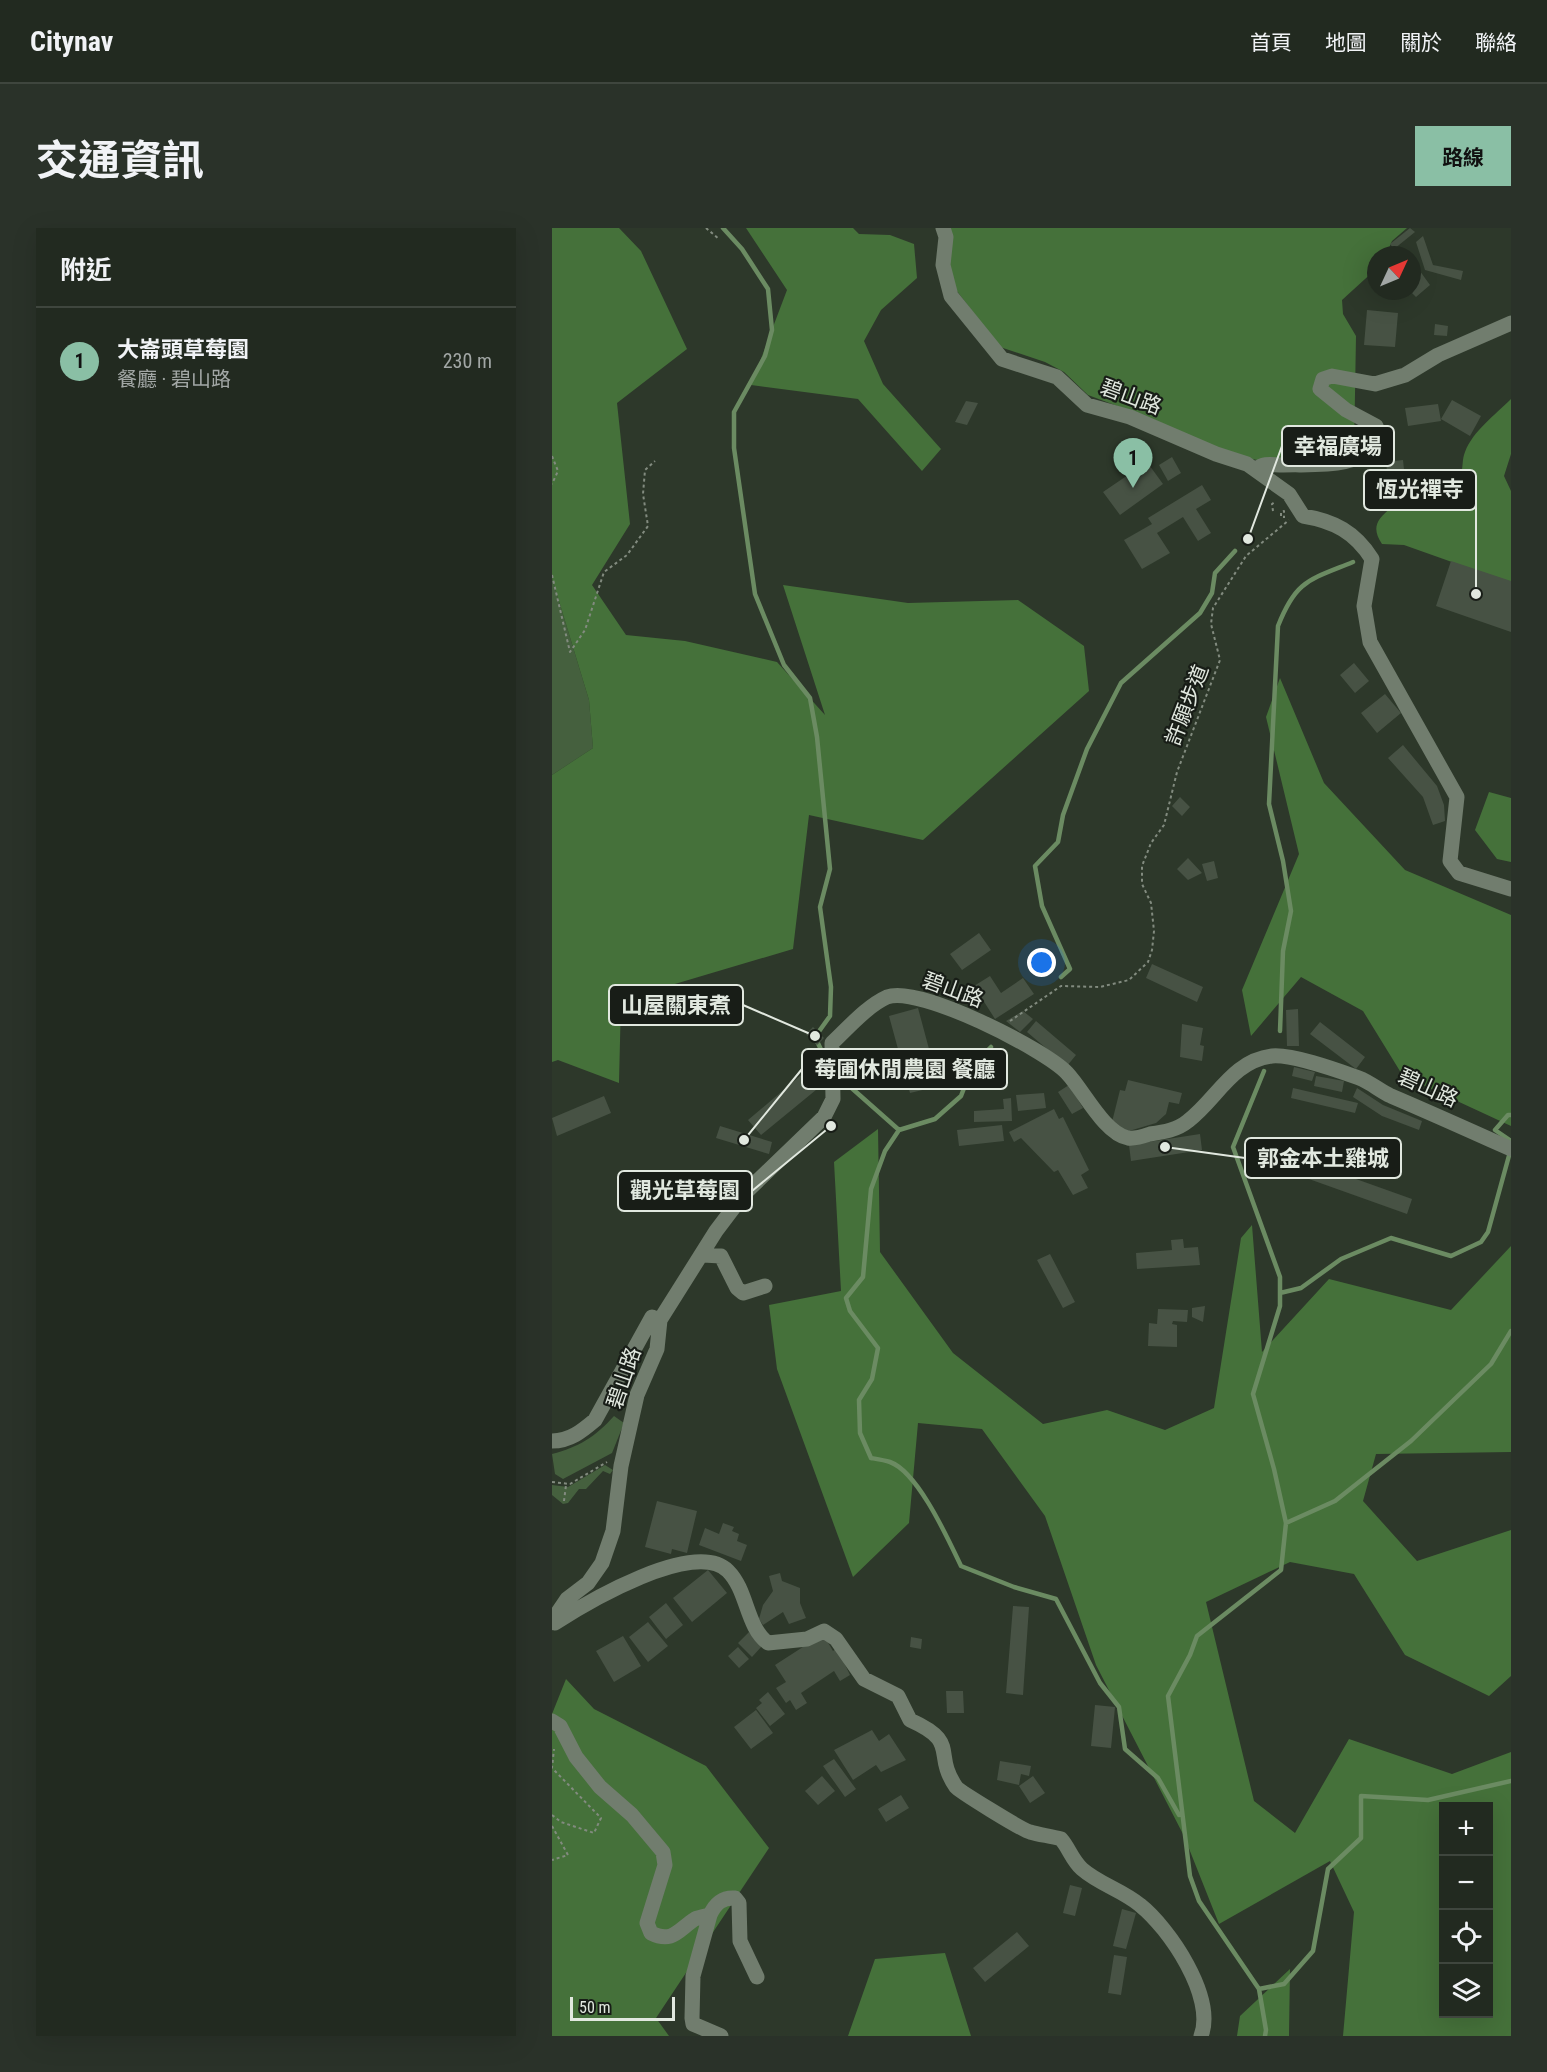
<!DOCTYPE html>
<html lang="zh-TW">
<meta charset="utf-8">
<style>
:root{--surface:#222a20;--page:#2a3229;--text:#f1f3f6;--muted:#a2a7a5;--line:#3f463e;--accent:#8abfa5}
body{margin:0;font-family:"Roboto Condensed","Noto Sans TC",sans-serif;background:var(--page);color:var(--text)}
.controls{position:absolute;right:18px;bottom:18px;display:grid;overflow:hidden;border-radius:0px;box-shadow:0 6px 24px #0002}
.controls button{width:54px;height:54px;display:grid;place-items:center;padding:0;border:0;border-bottom:2px solid var(--line);background:var(--surface);color:var(--text);font:30px sans-serif}
.compass{position:absolute;left:815px;top:18px;width:54px;height:54px;border-radius:50%;background:var(--surface);box-shadow:0 6px 24px #0002;rotate:46deg}
.scale{position:absolute;left:18px;bottom:15px;width:105px;box-sizing:border-box;padding-left:6px;border:3px solid #e1e8df;border-top:0;font-size:16px;line-height:21px;white-space:nowrap;color:#e1e8df;-webkit-text-stroke:4px #181d17;paint-order:stroke}
.you{position:absolute;left:490px;top:735px;width:21px;height:21px;margin:-15px;border:4px solid #fff;border-radius:50%;background:#1a73e8;box-shadow:0 0 0 9px #1a73e833}
.badge{display:grid;place-items:center;width:39px;height:39px;border-radius:50%;background:var(--accent);color:#111;font-size:20px;font-weight:700}
.pin{position:absolute;translate:-50% -50px;filter:drop-shadow(0 2px 3px #0008)}
.pin::after{content:'';position:absolute;top:32px;width:21px;height:18px;background:inherit;clip-path:polygon(0 0,100% 0,50% 100%)}
.list{margin:0;padding:0;list-style:none}
h2{display:flex;justify-content:space-between;align-items:center;height:78px;margin:0;padding:0 24px;font-size:26px}
h2 small{font-size:20px;font-weight:400;color:var(--muted)}
.list li{display:grid;grid-template-columns:39px 1fr auto;gap:18px;align-items:center;box-sizing:border-box;height:108px;padding:0 24px;border-top:2px solid var(--line)}
.list b{display:block;font-size:22px;white-space:nowrap}
.list p{margin:0;font-size:20px;white-space:nowrap;color:var(--muted)}
.list em{font-size:20px;font-style:normal;color:var(--muted)}
.icon{flex:none;width:33px;height:33px;fill:none;stroke:currentColor;stroke-width:2;stroke-linecap:round;stroke-linejoin:round}
.map{position:relative;flex:none;width:959px;height:1808px;overflow:hidden;border-radius:0px}
header{display:flex;align-items:center;gap:36px;box-sizing:border-box;height:84px;padding:0 30px;background:var(--surface);border-bottom:2px solid var(--line)}
header strong{font-size:28px}
nav{display:flex;gap:33px;margin-inline-start:auto;font-size:21px}
.intro{display:flex;align-items:center;justify-content:space-between;box-sizing:border-box;height:144px;padding:0 36px}
h1{margin:0;font-size:42px}
.button{padding:15px 27px;border-radius:0px;background:var(--accent);color:#111;font-size:21px;font-weight:700}
main{display:flex;gap:36px;padding:0 36px}
aside{flex:1;background:var(--surface);border-radius:0px;box-shadow:0 6px 24px #0002}
.map>svg:first-child{display:block}
.green{fill:#45603e}
.forest{fill:#45713a;fill-rule:evenodd}
.lines{fill:none;stroke-linecap:round;stroke-linejoin:round}
.stream{stroke:#6b8b62;stroke-width:4.5}
.building{fill:#475244}
.path{stroke:#828b7f;stroke-width:2;stroke-dasharray:3 3;stroke-linecap:butt}
.minor{stroke:#717d6e;stroke-width:15}
.labels{text-anchor:middle;stroke-width:4.5;stroke-linejoin:round;paint-order:stroke}
.street-label{font-size:21px;fill:#e1e8df;stroke:#181d17}
.leader{fill:none;stroke:#e1e8df;stroke-width:2}
.callout-dot{fill:#e1e8df;stroke:#181d17;stroke-width:2}
.callout{fill:#181d17;stroke:#e1e8df;stroke-width:2}
.callout-label{font-size:22px;text-anchor:middle;font-weight:bold;fill:#e1e8df}
</style>
<header>
<strong>Citynav</strong>
<nav><a>首頁</a><a>地圖</a><a>關於</a><a>聯絡</a></nav>
</header>
<div class="intro"><h1>交通資訊</h1><a class="button">路線</a></div>
<main>
<aside>
<h2>附近<small></small></h2>
<ul class="list">
<li><span class="badge">1</span><div><b>大崙頭草莓園</b><p>餐廳 · 碧山路</p></div><em>230 m</em></li>
</ul>
</aside>
<div class="map">
<svg width="959" height="1808" viewBox="0 0 959 1808">
<rect width="100%" height="100%" fill="#2d382a"/>
<path class="green" d="M 0,350 L 37,472 L 41,520 L 0,547 Z
M 62,1188 L 72,1195 L 60,1225 L 11,1251 L 3,1246 L 0,1226 C 27,1219 43,1209 62,1188 Z
M 53,1237 L 61,1242 L 58,1246 L 51,1243 L 34,1261 L 27,1261 L 16,1275 L 11,1276 L 0,1267 L 0,1257 L 16,1259 Z"/>
<path class="forest" d="M 0,0 L 67,0 L 89,23 L 135,121 L 65,175 L 78,296 L 40,357 L 74,407 L 133,413 L 225,434 L 273,487 L 231,357 L 356,375 L 466,372 L 532,418 L 537,463 L 371,612 L 257,587 L 241,721 L 69,772 L 67,855 L 6,832 L 0,834 L 0,547 L 41,520 L 37,472 L 0,350 Z
M 194,0 L 301,0 L 307,6 L 338,7 L 362,16 L 365,50 L 329,82 L 312,113 L 331,156 L 389,221 L 370,243 L 306,171 L 199,157 L 235,62 Z
M 399,0 L 855,0 L 840,13 L 834,27 L 824,27 L 824,41 L 790,72 L 791,86 L 804,108 L 802,224 L 787,232 L 705,232 L 667,224 L 605,193 L 536,167 L 512,144 L 493,134 L 448,119 L 401,58 L 396,38 Z
M 959,171 L 959,226 L 952,248 L 959,263 L 959,355 L 852,317 L 830,316 C 819,300 825,291 839,280 C 874,281 898,290 909,248 C 911,240 910,231 913,224 C 921,203 943,187 959,171 Z
M 728,450 L 772,555 L 853,642 L 959,687 L 959,898 L 851,848 L 811,783 L 749,749 L 699,808 L 690,762 L 747,626 L 714,489 Z
M 937,564 L 959,570 L 959,634 L 945,631 L 923,602 Z
M 326,901 L 328,1024 L 401,1125 L 491,1196 L 555,1182 L 613,1202 L 662,1180 L 689,1010 L 700,997 L 710,1124 L 777,1051 L 899,1082 L 959,1018 L 959,1224 L 824,1226 L 811,1273 L 865,1333 L 959,1302 L 959,1448 L 937,1468 L 853,1427 L 802,1346 L 738,1334 L 654,1374 L 702,1573 L 743,1605 L 797,1511 L 900,1546 L 959,1524 L 959,1808 L 791,1808 L 802,1684 L 778,1633 L 667,1696 L 632,1608 L 544,1437 L 493,1288 L 430,1201 L 366,1195 L 357,1295 L 301,1349 L 225,1141 L 217,1077 L 289,1063 L 282,934 ZM 891,1578 L 936,1578 L 936,1786 L 891,1786 Z
M 14,1451 L 42,1481 L 154,1538 L 217,1620 L 104,1790 L 117,1808 L 0,1808 L 0,1486 Z
M 393,1725 L 419,1808 L 296,1808 L 323,1731 Z
M 738,1741 L 737,1808 L 685,1808 L 688,1788 Z"/>
<g class="lines">
<path class="stream" d="M 171,0 L 190,21 L 216,61 L 220,102 L 213,128 L 182,184 L 182,220 L 203,366 L 232,437 L 258,470 L 265,509 L 278,641 L 268,679 L 279,759 L 278,788 L 263,809 L 275,834
M 509,749 L 518,741 L 490,678 L 483,638 L 506,614 L 511,587 L 535,521 L 569,455 L 648,385 L 660,365 L 663,345 L 683,323
M 728,803 L 731,723 L 739,683 L 731,633 L 717,576 L 726,398 C 744,352 757,352 801,334
M 439,819 L 421,837 L 409,868 L 383,891 L 347,902 L 333,923 L 319,961 L 311,1049 L 294,1070 L 298,1083 L 326,1120 L 320,1151 L 307,1172 L 308,1205 L 319,1230 C 325,1231 332,1232 338,1234 C 366,1244 396,1311 409,1338 L 462,1359 L 504,1371 L 548,1455 L 567,1479 L 573,1521 L 606,1550 L 627,1587
M 286,848 L 347,902
M 959,887 L 956,887 L 943,902 L 959,913
M 728,1065 L 749,1060 L 789,1031 L 839,1010 L 899,1028 L 929,1014 L 936,1004 L 958,924
M 734,1295 L 783,1273 L 859,1213 L 939,1136 L 959,1103
M 707,1761 L 647,1673 L 638,1648 L 616,1468 L 638,1427 L 645,1408 L 729,1342 L 734,1295 L 722,1241 L 701,1166 L 728,1078 L 728,1049 L 681,919 L 712,843
M 713,1808 L 714,1802 L 707,1761 L 732,1756 L 761,1723 L 776,1641 L 809,1610 L 809,1568 L 876,1572 L 959,1553"/>
</g>
<path class="building" d="M 858,0 L 863,4 L 842,21 L 838,16 Z
M 871,8 L 881,37 L 911,43 L 909,52 L 873,42 L 864,14 Z
M 860,32 L 878,57 L 864,69 L 858,63 Z
M 815,82 L 846,85 L 843,119 L 812,117 Z
M 883,96 L 896,98 L 895,108 L 882,107 Z
M 900,172 L 929,188 L 918,208 L 889,191 Z
M 414,173 L 426,175 L 415,197 L 403,194 Z
M 886,176 L 889,193 L 856,198 L 853,180 Z
M 620,229 L 629,245 L 616,253 L 607,237 Z
M 851,232 L 853,251 L 836,253 L 834,234 Z
M 595,234 L 611,256 L 568,287 L 551,264 Z
M 650,257 L 659,272 L 644,281 L 659,305 L 646,313 L 631,289 L 605,305 L 618,325 L 590,341 L 572,312 L 600,296 L 596,290 Z
M 899,333 L 959,353 L 959,404 L 884,378 Z
M 802,435 L 817,453 L 803,465 L 788,447 Z
M 833,466 L 849,485 L 825,505 L 809,485 Z
M 851,517 L 885,558 L 892,577 L 893,593 L 881,597 L 871,569 L 836,530 Z
M 628,569 L 638,579 L 630,588 L 620,578 Z
M 636,630 L 650,645 L 636,652 L 625,641 Z
M 662,633 L 666,650 L 655,653 L 650,636 Z
M 427,705 L 439,722 L 410,742 L 398,726 Z
M 600,736 L 651,759 L 645,774 L 594,750 Z
M 438,748 L 449,765 L 471,750 L 482,766 L 443,791 L 422,758 Z
M 366,780 L 387,858 L 358,865 L 337,788 Z
M 746,781 L 747,818 L 735,818 L 734,782 Z
M 471,783 L 481,791 L 468,804 L 454,793 Z
M 484,793 L 524,827 L 515,838 L 475,804 Z
M 768,794 L 813,829 L 804,841 L 758,806 Z
M 630,796 L 651,800 L 648,817 L 652,818 L 650,833 L 628,829 Z
M 261,799 L 272,810 L 265,817 L 254,806 Z
M 261,837 L 267,845 L 263,848 L 270,857 L 209,907 L 196,892 Z
M 742,839 L 763,844 L 760,853 L 740,848 Z
M 764,848 L 792,853 L 790,864 L 762,858 Z
M 576,852 L 630,865 L 627,876 L 617,874 L 614,886 L 604,895 L 577,903 L 559,898 L 568,862 L 573,863 Z
M 517,857 L 531,880 L 520,886 L 506,864 Z
M 741,860 L 806,875 L 803,885 L 739,870 Z
M 805,860 L 831,877 L 870,893 L 867,902 L 830,888 L 801,869 Z
M 492,865 L 494,880 L 466,883 L 464,867 Z
M 52,868 L 59,885 L 5,908 L 0,890 Z
M 459,870 L 460,893 L 422,894 L 422,883 L 452,881 L 451,871 Z
M 502,881 L 507,891 L 511,889 L 537,942 L 529,947 L 536,960 L 521,967 L 506,942 L 502,944 L 469,910 L 462,914 L 457,904 Z
M 450,897 L 452,913 L 407,918 L 405,902 Z
M 168,898 L 220,914 L 217,926 L 164,910 Z
M 648,906 L 650,922 L 579,933 L 577,917 Z
M 762,936 L 860,971 L 855,986 L 757,951 Z
M 631,1011 L 632,1020 L 646,1019 L 648,1037 L 585,1041 L 584,1025 L 620,1022 L 619,1012 Z
M 498,1026 L 523,1074 L 511,1080 L 485,1032 Z
M 653,1078 L 651,1094 L 640,1089 L 640,1080 Z
M 606,1081 L 636,1082 L 635,1094 L 621,1093 L 620,1096 L 625,1097 L 625,1119 L 596,1118 L 597,1095 L 605,1096 Z
M 105,1273 L 145,1283 L 135,1325 L 120,1321 L 119,1326 L 93,1319 Z
M 171,1295 L 182,1299 L 180,1303 L 187,1306 L 185,1313 L 195,1317 L 189,1333 L 147,1317 L 153,1300 L 167,1306 Z
M 156,1342 L 175,1365 L 140,1394 L 121,1370 Z
M 228,1345 L 230,1353 L 248,1360 L 248,1375 L 254,1390 L 237,1396 L 231,1384 L 211,1397 L 207,1391 L 211,1377 L 221,1363 L 217,1348 Z
M 114,1375 L 131,1397 L 114,1411 L 97,1389 Z
M 461,1378 L 477,1379 L 471,1467 L 454,1465 Z
M 96,1394 L 116,1418 L 96,1434 L 77,1409 Z
M 197,1404 L 210,1418 L 200,1429 L 186,1415 Z
M 271,1406 L 281,1423 L 285,1420 L 298,1447 L 288,1453 L 282,1443 L 249,1465 L 255,1475 L 244,1482 L 238,1472 L 234,1475 L 224,1460 L 234,1454 L 223,1437 Z
M 71,1408 L 89,1438 L 62,1454 L 44,1423 Z
M 359,1409 L 370,1411 L 369,1421 L 358,1419 Z
M 186,1419 L 197,1431 L 187,1440 L 176,1428 Z
M 394,1463 L 411,1463 L 412,1485 L 395,1485 Z
M 216,1464 L 233,1486 L 218,1498 L 204,1480 L 210,1475 L 207,1472 Z
M 543,1477 L 563,1479 L 559,1520 L 539,1518 Z
M 204,1482 L 221,1505 L 199,1521 L 182,1499 Z
M 320,1502 L 327,1513 L 337,1506 L 354,1532 L 329,1544 L 324,1537 L 301,1552 L 282,1522 Z
M 282,1531 L 304,1561 L 293,1569 L 271,1538 Z
M 448,1533 L 479,1538 L 477,1548 L 469,1546 L 467,1557 L 445,1552 Z
M 270,1548 L 283,1563 L 266,1577 L 253,1563 Z
M 481,1548 L 493,1565 L 478,1575 L 467,1558 Z
M 349,1567 L 357,1580 L 334,1594 L 326,1581 Z
M 518,1657 L 530,1660 L 523,1688 L 511,1685 Z
M 570,1681 L 584,1685 L 574,1721 L 561,1718 Z
M 465,1704 L 477,1718 L 433,1754 L 421,1740 Z
M 562,1727 L 575,1729 L 569,1767 L 556,1765 Z"/>
<g class="lines">
<path class="path" d="M 154,0 L 167,11
M 0,228 L 6,243 L 0,256
M 721,283 L 720,276 L 723,274
M 729,288 L 729,284 L 732,283 L 732,290
M 0,347 L 18,424 L 33,402 L 52,344 L 75,327 L 96,298 L 91,266 L 93,242 L 103,233
M 458,793 L 509,758 L 548,759 L 577,752 L 596,734 L 600,722 L 602,703 L 599,675 L 590,656 L 590,638 L 599,615 L 612,597 L 625,544 L 668,432 L 659,396 L 661,380 L 694,328 L 737,292
M 0,1254 L 18,1256 L 55,1234
M 12,1273 L 14,1257
M 0,1587 L 9,1594 L 42,1605 L 49,1590 L 0,1540 L 2,1521
M 0,1598 L 16,1627 L 0,1632"/>
<path class="minor" d="M 391,0 L 394,9 L 391,37 L 399,68 L 450,131 L 505,149 L 535,177 L 578,189 L 664,226 L 695,236 L 737,266 L 751,288 C 782,293 803,304 820,331 L 812,378 L 818,414 L 905,569 L 898,633 L 907,645 L 959,661
M 704,241 C 713,234 720,237 731,237 C 764,236 808,242 828,211 L 824,198 L 794,182 L 768,161 L 771,151 L 780,148 L 823,156 L 853,147 L 886,127 L 959,95
M 151,1027 L 169,1028 L 185,1060 L 191,1065 L 213,1058
M 0,1213 C 18,1213 30,1203 43,1192 L 100,1089 L 108,1092
M 0,1393 L 15,1371 L 36,1355 L 50,1335 L 61,1303 L 69,1238 L 85,1167 L 105,1121 L 108,1092 L 164,1003 L 192,966 L 272,889 L 281,871 L 280,815 C 296,800 315,778 335,769 C 367,757 492,821 515,845 C 532,863 552,905 576,910 C 582,911 592,908 598,906 C 612,904 625,902 636,893 C 665,871 680,833 720,828 C 741,826 787,843 807,850 C 818,854 828,863 839,868 C 879,885 919,903 959,921
M 3,1395 C 34,1375 143,1310 176,1343 C 196,1363 194,1399 216,1415 L 255,1411 L 272,1403 L 284,1411 L 312,1451 L 346,1468 L 358,1492 C 409,1515 380,1524 404,1559 C 407,1563 470,1602 478,1604 C 488,1607 499,1608 509,1611 C 517,1620 520,1632 530,1641 C 547,1656 570,1662 588,1677 C 617,1700 664,1769 649,1808
M 0,1493 L 8,1498 L 24,1529 L 48,1559 L 80,1587 L 111,1624 L 113,1637 L 95,1695 L 99,1705 C 121,1716 127,1701 143,1691 C 147,1689 154,1688 158,1687 L 141,1748 L 140,1790 L 141,1796 L 169,1808
M 158,1687 C 163,1676 170,1669 183,1670 L 187,1675 L 188,1713 L 205,1749"/>
</g>
<g class="labels">
<g class="street-label">
<text transform="translate(579 169) rotate(20)" y="7">碧山路</text>
<text transform="translate(635 477) rotate(-69)" y="7">許願步道</text>
<text transform="translate(401 762) rotate(20)" y="7">碧山路</text>
<text transform="translate(876 860) rotate(24)" y="7">碧山路</text>
<text transform="translate(72 1150) rotate(-71)" y="7">碧山路</text>
</g>
</g>
<path class="leader" d="M696 311L730 218M924 366L924 262M263 808L191 777M192 912L250 841M613 919L693 930M279 898L200 963"/>
<g class="callout-dot">
<circle cx="696" cy="311" r="6"/>
<circle cx="924" cy="366" r="6"/>
<circle cx="263" cy="808" r="6"/>
<circle cx="192" cy="912" r="6"/>
<circle cx="613" cy="919" r="6"/>
<circle cx="279" cy="898" r="6"/>
</g>
<g class="callout">
<rect x="730" y="198" width="112" height="40" rx="6"/>
<rect x="812" y="242" width="112" height="40" rx="6"/>
<rect x="57" y="757" width="134" height="40" rx="6"/>
<rect x="250" y="821" width="205" height="40" rx="6"/>
<rect x="693" y="910" width="156" height="40" rx="6"/>
<rect x="66" y="943" width="134" height="40" rx="6"/>
</g>
<g class="callout-label">
<text x="786" y="226">幸福廣場</text>
<text x="868" y="269">恆光禪寺</text>
<text x="124" y="785">山屋關東煮</text>
<text x="353" y="849">莓圃休閒農園 餐廳</text>
<text x="771" y="938">郭金本土雞城</text>
<text x="133" y="970">觀光草莓園</text>
</g>
</svg>
<div class="controls">
<button>+</button>
<button>−</button>
<button><svg class="icon" aria-label="locate" viewBox="0 0 24 24"><circle cx="12" cy="12" r="6"/><path d="M12 2v4M12 18v4M2 12h4M18 12h4"/></svg></button>
<button><svg class="icon" aria-label="layers" viewBox="0 0 24 24"><path d="M12 4l9 5-9 5-9-5zM3 14l9 5 9-5"/></svg></button>
</div>
<svg class="compass" viewBox="-18 -18 36 36"><path d="M0-13l5 13h-10z" fill="#e53935"/><path d="M0 13l5-13h-10z" fill="#a2a7a5"/></svg>
<div class="scale">50 m</div>
<div class="you"></div>
<div class="pin badge" style="left:581px;top:260px">1</div>
</div>
</main>
